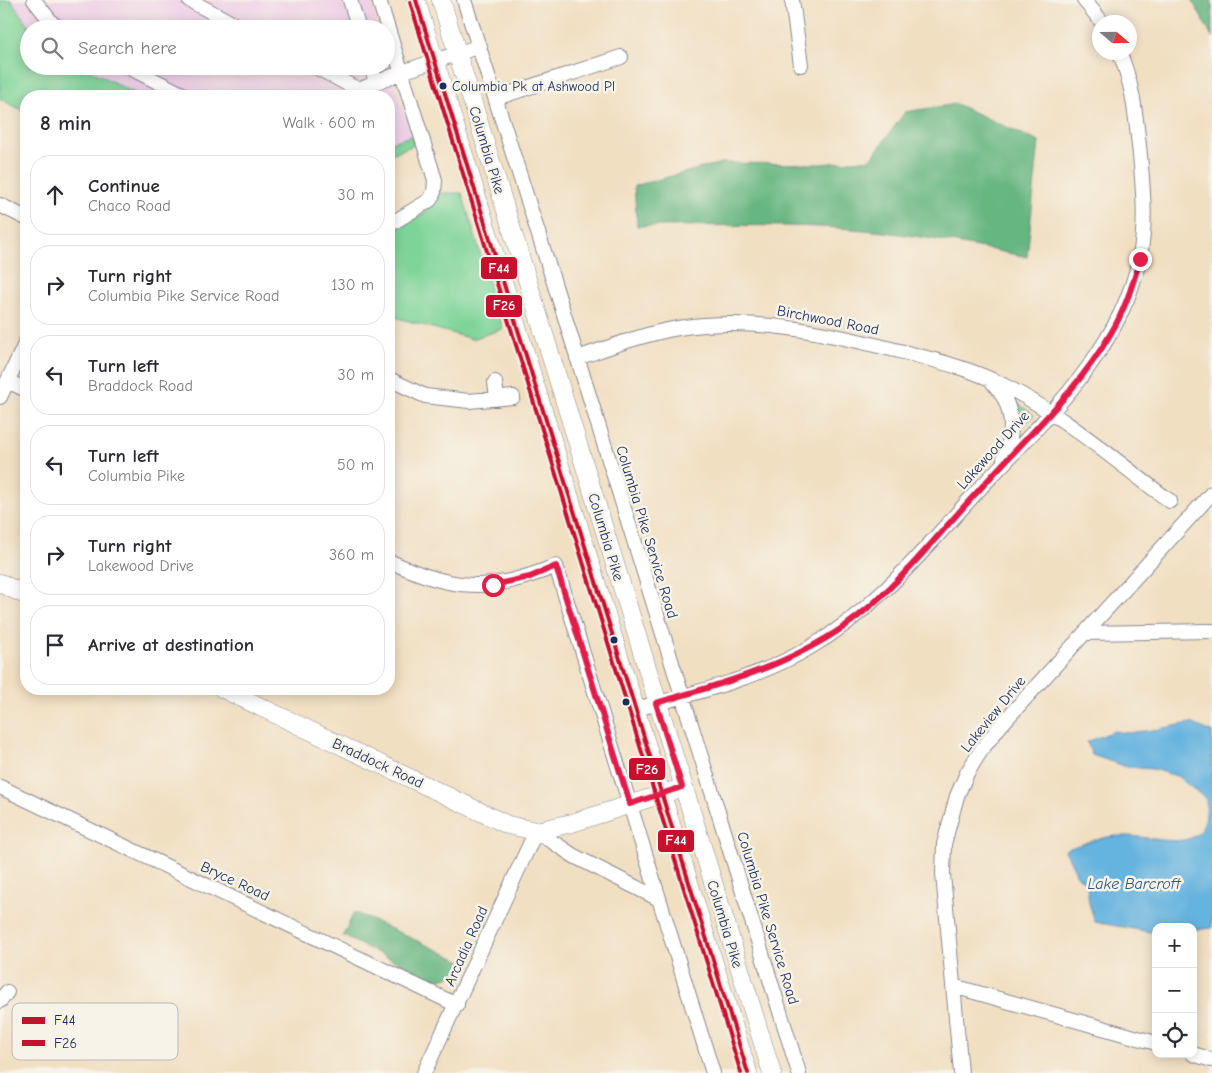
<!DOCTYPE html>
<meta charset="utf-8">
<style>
:root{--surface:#fff;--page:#f2f2f3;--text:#2b2b33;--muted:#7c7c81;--line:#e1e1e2}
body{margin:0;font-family:"Comic Neue",sans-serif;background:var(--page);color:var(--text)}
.controls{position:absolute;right:15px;bottom:15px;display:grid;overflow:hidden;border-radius:10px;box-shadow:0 2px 12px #0003}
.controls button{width:45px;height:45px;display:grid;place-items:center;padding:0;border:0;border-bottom:1px solid var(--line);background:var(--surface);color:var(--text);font:25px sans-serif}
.compass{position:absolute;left:1092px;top:15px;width:45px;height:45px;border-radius:50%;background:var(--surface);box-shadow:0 2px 12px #0003;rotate:110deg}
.stop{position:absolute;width:15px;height:15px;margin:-11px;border:4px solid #e11d48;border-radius:50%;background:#fff}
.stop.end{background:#e11d48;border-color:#fff;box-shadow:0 1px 5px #0008}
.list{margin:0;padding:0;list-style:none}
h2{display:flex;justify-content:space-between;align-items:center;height:65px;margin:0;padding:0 20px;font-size:21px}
h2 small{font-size:16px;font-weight:400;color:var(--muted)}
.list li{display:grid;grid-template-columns:32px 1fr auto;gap:15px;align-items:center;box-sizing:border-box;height:80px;margin:0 10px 10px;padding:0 10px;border:1px solid var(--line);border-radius:20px}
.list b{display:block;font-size:19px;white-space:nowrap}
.list p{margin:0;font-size:16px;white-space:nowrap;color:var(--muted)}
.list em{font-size:16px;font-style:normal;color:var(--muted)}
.icon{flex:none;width:28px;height:28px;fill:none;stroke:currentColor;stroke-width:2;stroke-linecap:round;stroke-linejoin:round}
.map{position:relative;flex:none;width:1212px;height:1073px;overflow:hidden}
.search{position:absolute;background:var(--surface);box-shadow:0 2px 12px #0003;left:20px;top:20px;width:375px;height:55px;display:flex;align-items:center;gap:12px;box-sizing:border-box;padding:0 18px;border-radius:28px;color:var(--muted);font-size:19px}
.panel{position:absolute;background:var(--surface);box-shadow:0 2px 12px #0003;left:20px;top:90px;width:375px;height:605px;border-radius:20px}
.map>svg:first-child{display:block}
.built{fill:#efd0e7}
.green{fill:#7ed498;stroke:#4c827b}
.forest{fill:#66b680;stroke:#40726f}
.water{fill:#65b3df;stroke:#40719e}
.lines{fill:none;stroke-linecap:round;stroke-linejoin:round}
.minor-casing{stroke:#868790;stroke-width:16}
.major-casing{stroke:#868790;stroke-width:19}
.minor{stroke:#fff;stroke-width:14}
.major{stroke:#fff;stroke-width:18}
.bus-1-casing{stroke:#f7f3e8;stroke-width:8}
.bus-2-casing{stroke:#f7f3e8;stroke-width:8}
.bus-1{stroke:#c8102e;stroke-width:4}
.bus-2{stroke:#c8102e;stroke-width:4}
.route{stroke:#e11d48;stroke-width:6}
.bus-dot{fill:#1b2f5e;stroke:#f7f3e8;stroke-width:2}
.labels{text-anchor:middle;stroke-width:5;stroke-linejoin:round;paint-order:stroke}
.bus-label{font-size:14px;fill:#1b2f5e;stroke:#f7f3e8;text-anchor:start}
.street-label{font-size:15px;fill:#1b2f5e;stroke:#f7f3e8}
.water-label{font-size:16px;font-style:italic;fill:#315785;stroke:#f7f3e8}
.key{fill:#f7f3e8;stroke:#b5b8bf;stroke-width:1}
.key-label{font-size:14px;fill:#1b2f5e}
.line-badge{stroke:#f7f3e8;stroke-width:2}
.badge-label{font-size:14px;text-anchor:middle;font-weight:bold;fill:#fff}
</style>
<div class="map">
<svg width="1212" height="1073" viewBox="0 0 1212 1073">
<rect width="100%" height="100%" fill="#f7f3e8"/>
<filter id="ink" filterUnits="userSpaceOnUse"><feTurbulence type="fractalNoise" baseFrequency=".02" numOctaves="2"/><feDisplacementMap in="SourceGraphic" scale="10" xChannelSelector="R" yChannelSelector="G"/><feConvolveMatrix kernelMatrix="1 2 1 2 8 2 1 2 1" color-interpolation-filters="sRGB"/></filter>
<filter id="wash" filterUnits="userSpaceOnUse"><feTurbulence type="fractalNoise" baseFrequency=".0096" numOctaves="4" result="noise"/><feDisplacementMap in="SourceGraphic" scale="20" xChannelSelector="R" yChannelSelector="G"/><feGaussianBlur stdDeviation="1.12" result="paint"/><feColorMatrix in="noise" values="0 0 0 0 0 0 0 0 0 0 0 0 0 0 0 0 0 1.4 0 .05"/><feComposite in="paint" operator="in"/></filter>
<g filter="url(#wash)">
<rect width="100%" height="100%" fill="#f1dfc2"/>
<path class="built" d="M 11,0 L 370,0 L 379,29 L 31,29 Z
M 386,52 L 411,136 L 389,143 L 389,96 L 140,96 L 82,66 L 386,66 Z"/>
<path class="green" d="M 0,0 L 11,0 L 31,29 L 29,29 L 29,66 L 82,66 L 140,96 L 26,96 L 26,112 L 0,99 Z
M 411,136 L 414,145 L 389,155 L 389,143 Z
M 439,193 L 462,193 L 503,329 L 472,339 L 391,316 L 389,308 L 389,233 L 424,214 Z
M 1017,403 L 1034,415 L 1020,430 L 1017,427 L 1014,404 Z"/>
<path class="forest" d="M 1192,0 L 1212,0 L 1212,37 Z
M 956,104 L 1039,142 L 1027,257 C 965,244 903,232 839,228 C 772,224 704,226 637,226 L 634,186 L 721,163 L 820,164 L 871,159 L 905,112 Z
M 354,912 L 462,961 L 456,974 L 436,981 L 343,936 Z"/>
<path class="water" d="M 1191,723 L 1212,732 L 1212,928 L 1193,930 L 1193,927 L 1156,927 L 1156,933 L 1095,922 L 1089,903 L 1087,885 L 1077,875 L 1065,850 C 1084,843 1104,835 1125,836 C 1160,836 1211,860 1206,799 L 1177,776 L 1153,769 L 1127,767 L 1092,755 L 1087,742 L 1114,731 L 1127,733 L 1153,730 Z"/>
</g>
<g filter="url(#ink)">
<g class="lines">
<g class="minor-casing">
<path id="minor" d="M 34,0 L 52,23 L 61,29
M 189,0 L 243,29
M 350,0 L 359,29
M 379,0 L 435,180 L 434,192 L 430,200 L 389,225
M 464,0 L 562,308 L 799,1073
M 792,0 L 801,65
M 1084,0 L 1102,22
M 126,66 L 186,96
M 314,66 L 359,90 L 402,72 L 480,46
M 371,66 L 376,83
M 496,98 L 621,57
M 0,205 L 26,218
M 577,358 C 610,347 644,334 678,328 C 752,316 824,332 895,350 C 935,360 973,369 1009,388 C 1066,417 1119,464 1170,501
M 389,379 L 425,396 L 469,401 L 513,397
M 8,381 L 26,390
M 495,382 L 497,399
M 993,383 C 1014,404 1015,432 1004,458
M 0,397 L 26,342
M 389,561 C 455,591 488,593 556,566 L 713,1073
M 1085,633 L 1212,631
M 636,709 C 694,693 757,679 809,648 C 875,610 922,552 972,497 C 1036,427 1119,356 1139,260 C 1147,226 1143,189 1140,155 C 1136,120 1134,85 1119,52
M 0,787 L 457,1005
M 953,986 L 1156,1043
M 0,1001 L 7,992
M 1193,1054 L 1212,1060
M 424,1073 L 536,831 L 574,856 L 659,899
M 961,1073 L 943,874 L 944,844 L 957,796 L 967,773 L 982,749 L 1001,725 L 1212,493"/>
</g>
<g class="major-casing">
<path id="major" d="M 416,0 L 748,1073
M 441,0 L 772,1073
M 0,583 L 26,595
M 223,689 L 508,825 L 536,831 L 572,823 L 672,791"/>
</g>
<use href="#minor" class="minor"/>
<use href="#major" class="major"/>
<g class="bus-1-casing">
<path id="bus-1" d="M 416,0 L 748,1073"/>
</g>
<g class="bus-2-casing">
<path id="bus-2" d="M 410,2 L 741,1073"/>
</g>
<use href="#bus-1" class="bus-1"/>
<use href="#bus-2" class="bus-2"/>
</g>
</g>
<g class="lines" filter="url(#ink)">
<path class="route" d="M 493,585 L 530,577 L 556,566 L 630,804 L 682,787 L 656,703 C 723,684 787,666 845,626 C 896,590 937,535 980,489 C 1024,439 1078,391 1111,333 C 1125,310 1133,285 1140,259"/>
</g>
<g class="bus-dot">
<circle cx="443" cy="86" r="4.5"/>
<circle cx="614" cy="640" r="4.5"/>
<circle cx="626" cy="702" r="4.5"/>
</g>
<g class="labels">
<g class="bus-label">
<text x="452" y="91">Columbia Pk at Ashwood Pl</text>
</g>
<g class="street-label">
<text transform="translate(487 150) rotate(73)" y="5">Columbia Pike</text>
<text transform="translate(828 320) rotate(11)" y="5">Birchwood Road</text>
<text transform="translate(993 450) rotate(-48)" y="5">Lakewood Drive</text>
<text transform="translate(647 532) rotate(73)" y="5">Columbia Pike Service Road</text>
<text transform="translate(606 537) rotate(73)" y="5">Columbia Pike</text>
<text transform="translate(993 714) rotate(-51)" y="5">Lakeview Drive</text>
<text transform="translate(378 763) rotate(25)" y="5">Braddock Road</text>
<text transform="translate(235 881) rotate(25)" y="5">Bryce Road</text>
<text transform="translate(768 918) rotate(73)" y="5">Columbia Pike Service Road</text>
<text transform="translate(725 924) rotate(73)" y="5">Columbia Pike</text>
<text transform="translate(466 946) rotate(-66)" y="5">Arcadia Road</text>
</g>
<g class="water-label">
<text x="1134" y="889">Lake Barcroft</text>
</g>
</g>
<rect x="12" y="1003" width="166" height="57" rx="8" class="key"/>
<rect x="22" y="1017" width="23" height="7" fill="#c8102e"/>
<rect x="22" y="1040" width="23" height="6" fill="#c8102e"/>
<g class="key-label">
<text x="54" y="1025">F44</text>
<text x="54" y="1048">F26</text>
</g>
<g class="line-badge">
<rect x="480" y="256" width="38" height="24" rx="5" fill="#c8102e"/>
<rect x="485" y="294" width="38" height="24" rx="5" fill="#c8102e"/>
<rect x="628" y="757" width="38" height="24" rx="5" fill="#c8102e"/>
<rect x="657" y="829" width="38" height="24" rx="5" fill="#c8102e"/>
</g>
<g class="badge-label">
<text x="499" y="273">F44</text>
<text x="504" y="310">F26</text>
<text x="647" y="774">F26</text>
<text x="676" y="845">F44</text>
</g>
</svg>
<div class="controls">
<button>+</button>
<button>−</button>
<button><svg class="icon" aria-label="locate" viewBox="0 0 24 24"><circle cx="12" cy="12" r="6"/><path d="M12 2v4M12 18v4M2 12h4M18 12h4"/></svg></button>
</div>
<svg class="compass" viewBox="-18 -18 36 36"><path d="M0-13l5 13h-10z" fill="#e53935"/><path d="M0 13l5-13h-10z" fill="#7c7c81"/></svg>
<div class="stop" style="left:493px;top:585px"></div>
<div class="stop end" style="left:1140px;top:259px"></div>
<div class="search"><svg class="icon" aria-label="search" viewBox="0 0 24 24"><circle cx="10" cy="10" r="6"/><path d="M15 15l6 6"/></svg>Search here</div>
<section class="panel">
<h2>8 min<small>Walk · 600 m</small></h2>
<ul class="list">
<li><svg class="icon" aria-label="ahead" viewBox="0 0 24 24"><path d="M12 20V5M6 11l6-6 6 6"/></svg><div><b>Continue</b><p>Chaco Road</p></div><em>30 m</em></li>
<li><svg class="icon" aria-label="right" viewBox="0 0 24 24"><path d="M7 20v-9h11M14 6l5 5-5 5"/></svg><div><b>Turn right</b><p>Columbia Pike Service Road</p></div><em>130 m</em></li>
<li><svg class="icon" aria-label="left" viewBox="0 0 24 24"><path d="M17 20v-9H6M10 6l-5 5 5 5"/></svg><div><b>Turn left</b><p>Braddock Road</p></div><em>30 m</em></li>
<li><svg class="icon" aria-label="left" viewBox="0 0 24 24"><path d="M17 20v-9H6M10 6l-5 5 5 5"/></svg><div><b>Turn left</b><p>Columbia Pike</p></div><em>50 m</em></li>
<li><svg class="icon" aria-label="right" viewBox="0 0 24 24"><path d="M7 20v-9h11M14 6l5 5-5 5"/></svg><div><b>Turn right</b><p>Lakewood Drive</p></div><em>360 m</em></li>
<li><svg class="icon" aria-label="arrive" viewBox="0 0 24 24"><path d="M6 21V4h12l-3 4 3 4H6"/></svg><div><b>Arrive at destination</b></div></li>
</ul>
</section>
</div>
